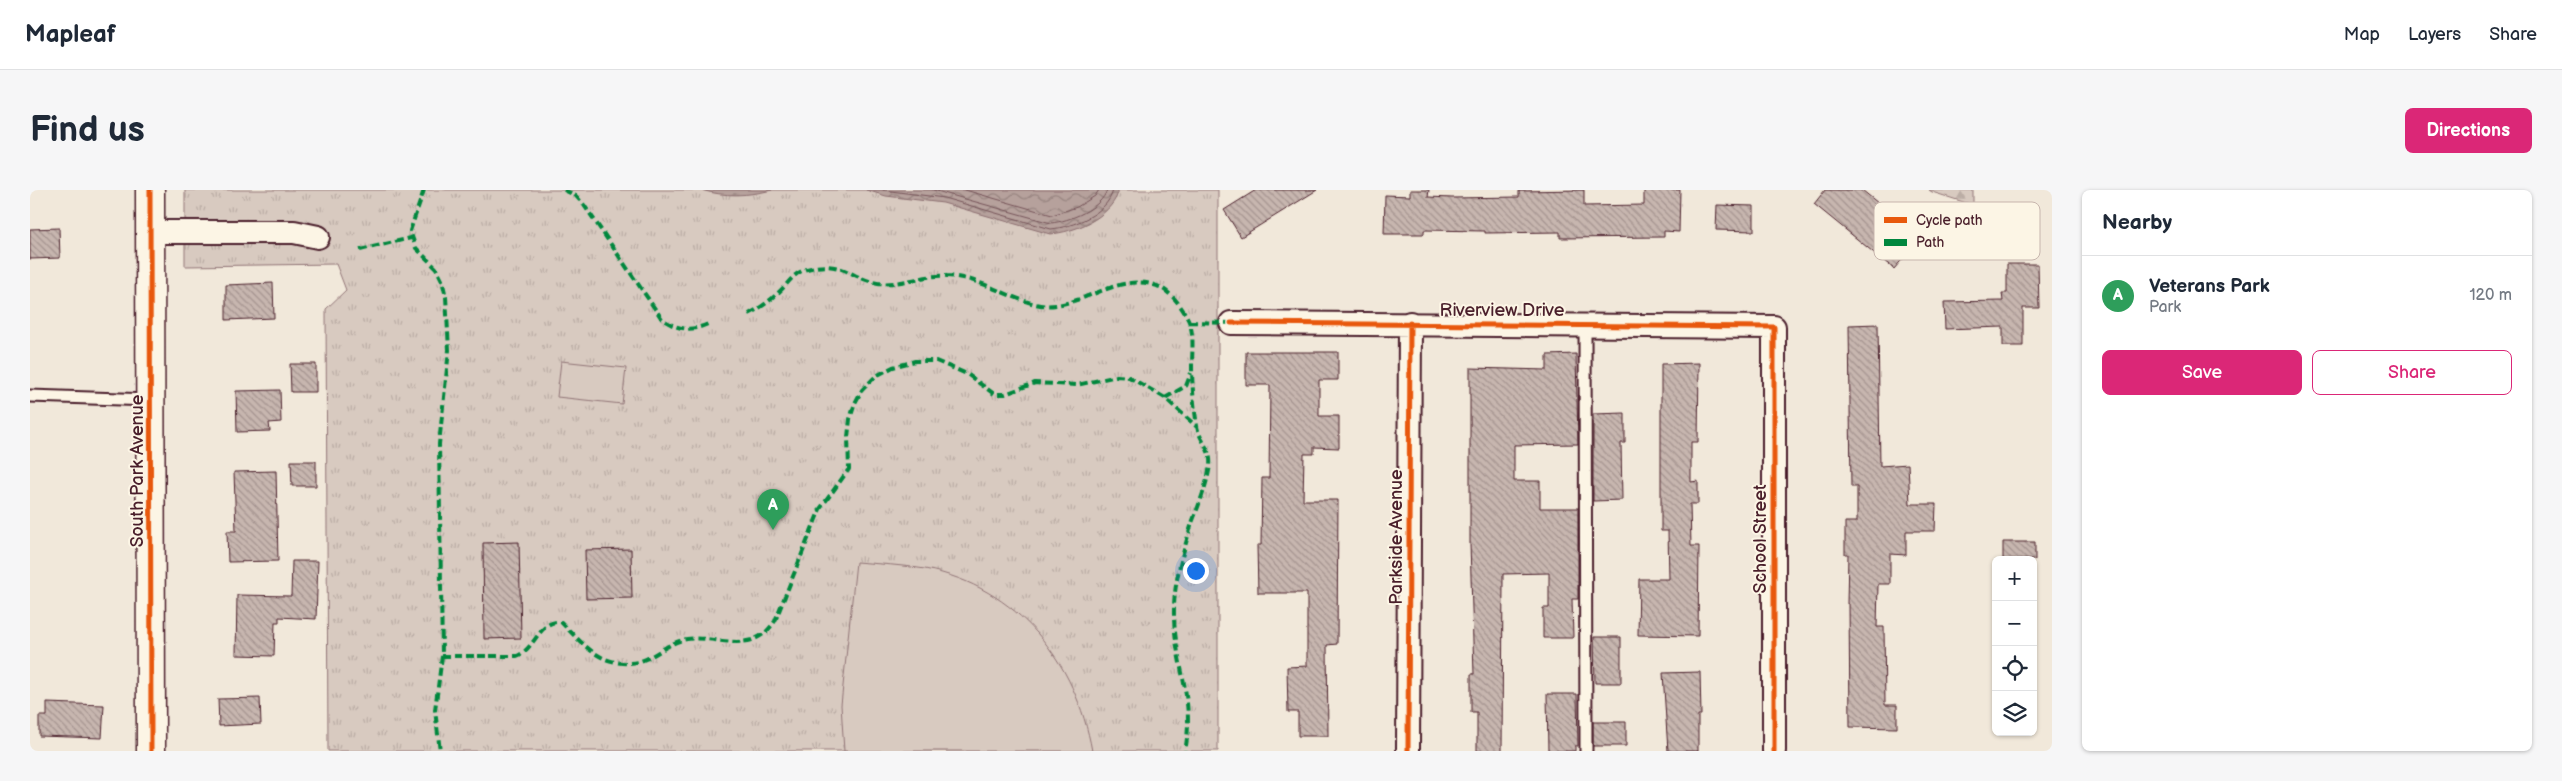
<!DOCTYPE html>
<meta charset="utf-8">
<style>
:root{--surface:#fff;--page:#f6f6f7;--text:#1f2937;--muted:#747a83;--line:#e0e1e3;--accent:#db2777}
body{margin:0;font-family:"Balsamiq Sans",sans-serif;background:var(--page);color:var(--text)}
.controls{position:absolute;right:15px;bottom:15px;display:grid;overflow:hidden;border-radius:8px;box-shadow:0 1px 4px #0004}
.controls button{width:45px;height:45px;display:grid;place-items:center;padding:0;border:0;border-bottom:1px solid var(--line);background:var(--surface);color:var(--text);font:25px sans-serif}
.you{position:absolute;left:1165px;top:380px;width:18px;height:18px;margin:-12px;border:4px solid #fff;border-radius:50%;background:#1a73e8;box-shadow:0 0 0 8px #1a73e833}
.badge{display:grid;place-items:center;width:32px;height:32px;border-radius:50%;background:var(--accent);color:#fff;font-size:16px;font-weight:700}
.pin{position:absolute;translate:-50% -41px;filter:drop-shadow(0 1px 2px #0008)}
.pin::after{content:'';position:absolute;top:26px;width:18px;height:15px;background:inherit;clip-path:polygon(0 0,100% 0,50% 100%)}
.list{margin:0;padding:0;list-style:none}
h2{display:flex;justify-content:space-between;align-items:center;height:65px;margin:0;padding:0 20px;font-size:21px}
h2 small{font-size:16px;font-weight:400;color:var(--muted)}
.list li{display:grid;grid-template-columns:32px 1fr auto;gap:15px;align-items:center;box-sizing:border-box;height:80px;padding:0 20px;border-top:1px solid var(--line)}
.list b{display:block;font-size:19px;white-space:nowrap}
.list p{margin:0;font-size:16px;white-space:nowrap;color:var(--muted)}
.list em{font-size:16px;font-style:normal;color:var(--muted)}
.actions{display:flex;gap:10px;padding:15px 20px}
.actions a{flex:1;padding:11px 0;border:1px solid var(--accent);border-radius:8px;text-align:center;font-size:18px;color:var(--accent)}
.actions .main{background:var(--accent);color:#fff}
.icon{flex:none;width:28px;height:28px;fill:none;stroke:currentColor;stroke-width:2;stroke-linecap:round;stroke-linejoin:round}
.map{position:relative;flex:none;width:2022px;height:561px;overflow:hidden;border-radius:8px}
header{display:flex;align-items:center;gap:30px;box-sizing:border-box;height:70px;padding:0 25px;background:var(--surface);border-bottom:1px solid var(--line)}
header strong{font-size:24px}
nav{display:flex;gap:28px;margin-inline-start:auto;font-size:18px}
.intro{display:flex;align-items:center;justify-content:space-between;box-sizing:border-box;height:120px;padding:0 30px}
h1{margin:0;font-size:35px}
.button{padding:12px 22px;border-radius:8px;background:var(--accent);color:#fff;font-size:18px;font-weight:700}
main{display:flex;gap:30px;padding:0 30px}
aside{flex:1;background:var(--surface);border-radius:8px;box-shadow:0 1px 4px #0004}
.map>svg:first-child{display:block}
.forest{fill:url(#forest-firs);stroke:#917476}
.park{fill:url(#park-tufts);stroke:#917476}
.pitch{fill:#d8cac0;stroke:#917476}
.water{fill:url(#water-waves);stroke:#8b6d6f}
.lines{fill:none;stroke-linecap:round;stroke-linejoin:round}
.shore{stroke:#755358;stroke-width:1}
.building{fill:url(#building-back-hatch);stroke:#4a1f2b}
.lane-casing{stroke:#4a1f2b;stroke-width:15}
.street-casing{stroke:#4a1f2b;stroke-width:26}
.secondary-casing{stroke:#4a1f2b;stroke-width:31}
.lane{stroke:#fcf5e5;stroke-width:11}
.street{stroke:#fcf5e5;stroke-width:22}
.secondary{stroke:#fcf5e5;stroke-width:28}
.quiet{stroke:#00873e;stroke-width:4;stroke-dasharray:8 4;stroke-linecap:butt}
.cycleway-casing{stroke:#fcf5e5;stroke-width:8}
.cycleway{stroke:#e8590c;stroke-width:5}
.labels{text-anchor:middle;stroke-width:4;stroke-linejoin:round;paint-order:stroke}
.street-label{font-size:18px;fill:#4a1f2b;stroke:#fcf5e5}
.key{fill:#fcf5e5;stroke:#c7b5ad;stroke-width:1}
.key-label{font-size:14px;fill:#4a1f2b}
</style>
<header>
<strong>Mapleaf</strong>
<nav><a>Map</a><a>Layers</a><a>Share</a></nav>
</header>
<div class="intro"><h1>Find us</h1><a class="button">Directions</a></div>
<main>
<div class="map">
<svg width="2022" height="561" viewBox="0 0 2022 561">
<defs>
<pattern id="forest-firs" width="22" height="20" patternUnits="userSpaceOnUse" patternTransform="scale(1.25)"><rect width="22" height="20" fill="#d8cac0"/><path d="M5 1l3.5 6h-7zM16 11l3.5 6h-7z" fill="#bbada5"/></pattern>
<pattern id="park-tufts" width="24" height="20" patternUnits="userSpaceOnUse" patternTransform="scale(1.25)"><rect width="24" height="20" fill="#d8cac0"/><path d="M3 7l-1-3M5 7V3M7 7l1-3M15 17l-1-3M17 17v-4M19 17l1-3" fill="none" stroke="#bbada5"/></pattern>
<pattern id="water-waves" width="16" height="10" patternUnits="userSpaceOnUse" patternTransform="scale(1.25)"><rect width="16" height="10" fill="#b6a19c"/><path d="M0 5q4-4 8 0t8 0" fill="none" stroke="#96837f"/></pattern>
<pattern id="building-back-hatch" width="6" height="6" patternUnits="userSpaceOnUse" patternTransform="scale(1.25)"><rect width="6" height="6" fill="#c7b6af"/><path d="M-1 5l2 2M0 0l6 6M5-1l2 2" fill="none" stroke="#a4938f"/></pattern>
</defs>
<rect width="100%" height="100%" fill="#f1e8da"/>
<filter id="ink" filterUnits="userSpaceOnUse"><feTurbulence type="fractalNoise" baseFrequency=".02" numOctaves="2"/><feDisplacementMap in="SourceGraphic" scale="10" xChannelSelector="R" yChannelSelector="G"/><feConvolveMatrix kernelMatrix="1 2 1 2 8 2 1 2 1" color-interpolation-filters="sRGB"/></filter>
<g filter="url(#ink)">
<path class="forest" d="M 1899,0 L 1943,0 L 1943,15 L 1902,2 Z"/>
<path class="park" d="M 155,0 L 1188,0 L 1188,561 L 298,561 L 296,119 L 316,100 L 306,74 L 155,76 Z"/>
<path class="pitch" d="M 531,171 L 596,178 L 592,214 L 527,207 Z
M 826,372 C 849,374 872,375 895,379 C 988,397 1046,472 1062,561 L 814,561 L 811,515 Z"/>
<path class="water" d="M 671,0 L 742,0 C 718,6 695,7 671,0 Z
M 836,0 L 1088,0 L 1088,3 C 1079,28 1045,42 1020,44 L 913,13 L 856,6 Z"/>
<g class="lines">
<path class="shore" d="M 853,0 L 914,8 L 1021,39 C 1042,37 1078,24 1083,0
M 903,0 L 1021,33 C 1039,31 1071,19 1077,0
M 935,0 L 1022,25 L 1047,17 L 1065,6 L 1069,0"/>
</g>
<path class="building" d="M 1226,0 L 1287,0 L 1211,47 L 1194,20 Z
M 1380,0 L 1399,0 L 1398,7 L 1422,8 L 1489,7 L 1489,1 L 1554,0 L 1554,16 L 1614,15 L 1614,0 L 1650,0 L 1649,42 L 1634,41 L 1634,47 L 1530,48 L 1530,42 L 1455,43 L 1455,41 L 1394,40 L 1394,44 L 1354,44 L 1355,5 L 1380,6 Z
M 1795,0 L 1832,0 L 1870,31 L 1861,43 L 1881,59 L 1864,79 L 1784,14 Z
M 1687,15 L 1724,16 L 1724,41 L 1686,40 Z
M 29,38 L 30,68 L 0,69 L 0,39 Z
M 1977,74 L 2008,74 L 2009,118 L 1993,118 L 1993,156 L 1973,156 L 1973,137 L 1915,139 L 1914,112 L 1973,111 L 1972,103 L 1977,103 Z
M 243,93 L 244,128 L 196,130 L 196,95 Z
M 1848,134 L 1850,276 L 1878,274 L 1880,314 L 1906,314 L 1905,341 L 1876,341 L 1876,365 L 1860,364 L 1860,394 L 1848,394 L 1847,437 L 1854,437 L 1855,515 L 1867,515 L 1867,538 L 1820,537 L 1819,414 L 1817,414 L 1818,364 L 1815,364 L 1815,332 L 1827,332 L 1827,297 L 1821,297 L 1819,135 Z
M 1216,162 L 1308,162 L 1308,190 L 1289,190 L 1289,226 L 1309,226 L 1309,258 L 1284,257 L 1284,264 L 1274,264 L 1273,310 L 1308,310 L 1307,454 L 1297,455 L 1298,546 L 1268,546 L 1268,522 L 1258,522 L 1257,477 L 1277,476 L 1277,403 L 1228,403 L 1227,355 L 1231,355 L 1232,288 L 1239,288 L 1240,195 L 1216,195 Z
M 1546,164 L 1548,254 L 1484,255 L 1484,291 L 1510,291 L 1510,318 L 1548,318 L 1548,409 L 1542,409 L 1543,448 L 1513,448 L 1513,418 L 1519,418 L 1519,383 L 1473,384 L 1472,561 L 1447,561 L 1447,522 L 1441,522 L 1441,484 L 1444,484 L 1440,354 L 1440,178 L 1517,180 L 1517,165 Z
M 1669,173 L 1668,252 L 1661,252 L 1661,292 L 1668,291 L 1668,314 L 1660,314 L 1661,356 L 1669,356 L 1668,446 L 1608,445 L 1609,389 L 1639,389 L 1638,341 L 1631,341 L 1631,174 Z
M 260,174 L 286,174 L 286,202 L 261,202 Z
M 250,200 L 251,232 L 239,233 L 240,241 L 207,242 L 206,201 Z
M 1595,223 L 1595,253 L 1591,253 L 1592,310 L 1563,311 L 1563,224 Z
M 261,271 L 286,271 L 286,296 L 262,296 Z
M 246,281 L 248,371 L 198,372 L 197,341 L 206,341 L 204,282 Z
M 489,352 L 491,448 L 454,449 L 453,353 Z
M 1973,352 L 2005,352 L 2005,370 L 1973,370 Z
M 601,359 L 602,408 L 556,409 L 555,360 Z
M 262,371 L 288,371 L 286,429 L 249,427 L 249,432 L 245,432 L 244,466 L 206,465 L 207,405 L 261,406 Z
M 1564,447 L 1591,447 L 1591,493 L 1565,493 Z
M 1670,482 L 1671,525 L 1668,525 L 1668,561 L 1638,561 L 1633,483 Z
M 1517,504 L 1547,504 L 1548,556 L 1545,556 L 1545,561 L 1518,561 Z
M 230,508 L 231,534 L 189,536 L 188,509 Z
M 17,513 L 74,515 L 72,548 L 9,546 L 9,526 L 17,526 Z
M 1563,532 L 1596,532 L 1596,556 L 1563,556 Z"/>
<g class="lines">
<g class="lane-casing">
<path id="lane" d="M 1555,135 L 1556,561
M 0,206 L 121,210"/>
</g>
<g class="street-casing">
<path id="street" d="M 120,42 L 264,42 L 288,47
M 1201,133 L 1744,137 L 1744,561
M 1378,561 L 1380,133"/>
</g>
<g class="secondary-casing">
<path id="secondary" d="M 120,0 L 121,561"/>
</g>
<use href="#lane" class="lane"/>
<use href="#street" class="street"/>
<use href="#secondary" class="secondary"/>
<path class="quiet" d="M 394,0 L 380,41 L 386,58 L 406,78 L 412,90 L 416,107 L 419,160 L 409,254 L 412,466 L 405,520 L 410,561
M 534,0 L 545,5 L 554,15 L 632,129 C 648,140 662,142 680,133
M 330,60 L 381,48
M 719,124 C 730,118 740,111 749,102 C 759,93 763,83 777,79 C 813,69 819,88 848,93 C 871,96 894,84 917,86 C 951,88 974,106 1005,114 C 1047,124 1086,80 1127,96 C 1141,101 1155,120 1160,134 C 1164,147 1162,162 1162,176 C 1162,195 1164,217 1167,236 C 1169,250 1182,260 1180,275 C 1177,295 1169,314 1162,333 C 1154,359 1144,391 1144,419 C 1143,472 1166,506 1155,561
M 1159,132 L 1201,133
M 1135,208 L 1156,196 L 1161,183
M 412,466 L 487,466 C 505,459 510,429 531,432 C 547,448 563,468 586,472 C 618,479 630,454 657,449 C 678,446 701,456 722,450 C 733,446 739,440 745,431 L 790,319 L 819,279 L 818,247 L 820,229 L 825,213 L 832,200 L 846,186 L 863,177 L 885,171 L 906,171 L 937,184 L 964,204 L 975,204 L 1005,193 L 1047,195 L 1087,186 L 1099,187 L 1135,208 L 1167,237"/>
<g class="cycleway-casing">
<path id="cycleway" d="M 120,0 L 121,561
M 1201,133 L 1744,137 L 1744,561
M 1378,561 L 1380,133"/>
</g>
<use href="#cycleway" class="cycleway"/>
</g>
</g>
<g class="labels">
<g class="street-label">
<text x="1472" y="126">Riverview Drive</text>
<text transform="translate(107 281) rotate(-90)" y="6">South Park Avenue</text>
<text transform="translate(1366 347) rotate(-90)" y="6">Parkside Avenue</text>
<text transform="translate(1730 349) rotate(-90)" y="6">School Street</text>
</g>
</g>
<rect x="1844" y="12" width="166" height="58" rx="8" class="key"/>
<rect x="1854" y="27" width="23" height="6" fill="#e8590c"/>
<rect x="1854" y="49" width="23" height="7" fill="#00873e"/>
<g class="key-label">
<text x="1886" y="35">Cycle path</text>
<text x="1886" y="57">Path</text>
</g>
</svg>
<div class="controls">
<button>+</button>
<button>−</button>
<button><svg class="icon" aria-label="locate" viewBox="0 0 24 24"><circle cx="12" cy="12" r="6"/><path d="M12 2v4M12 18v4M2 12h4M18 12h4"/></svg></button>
<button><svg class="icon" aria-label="layers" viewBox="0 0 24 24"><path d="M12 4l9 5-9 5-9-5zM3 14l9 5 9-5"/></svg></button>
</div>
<div class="you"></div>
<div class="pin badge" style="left:743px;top:340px;background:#2e9e5b">A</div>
</div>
<aside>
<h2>Nearby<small></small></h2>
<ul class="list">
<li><span class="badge" style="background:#2e9e5b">A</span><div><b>Veterans Park</b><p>Park</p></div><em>120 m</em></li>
</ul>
<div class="actions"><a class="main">Save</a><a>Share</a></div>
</aside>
</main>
